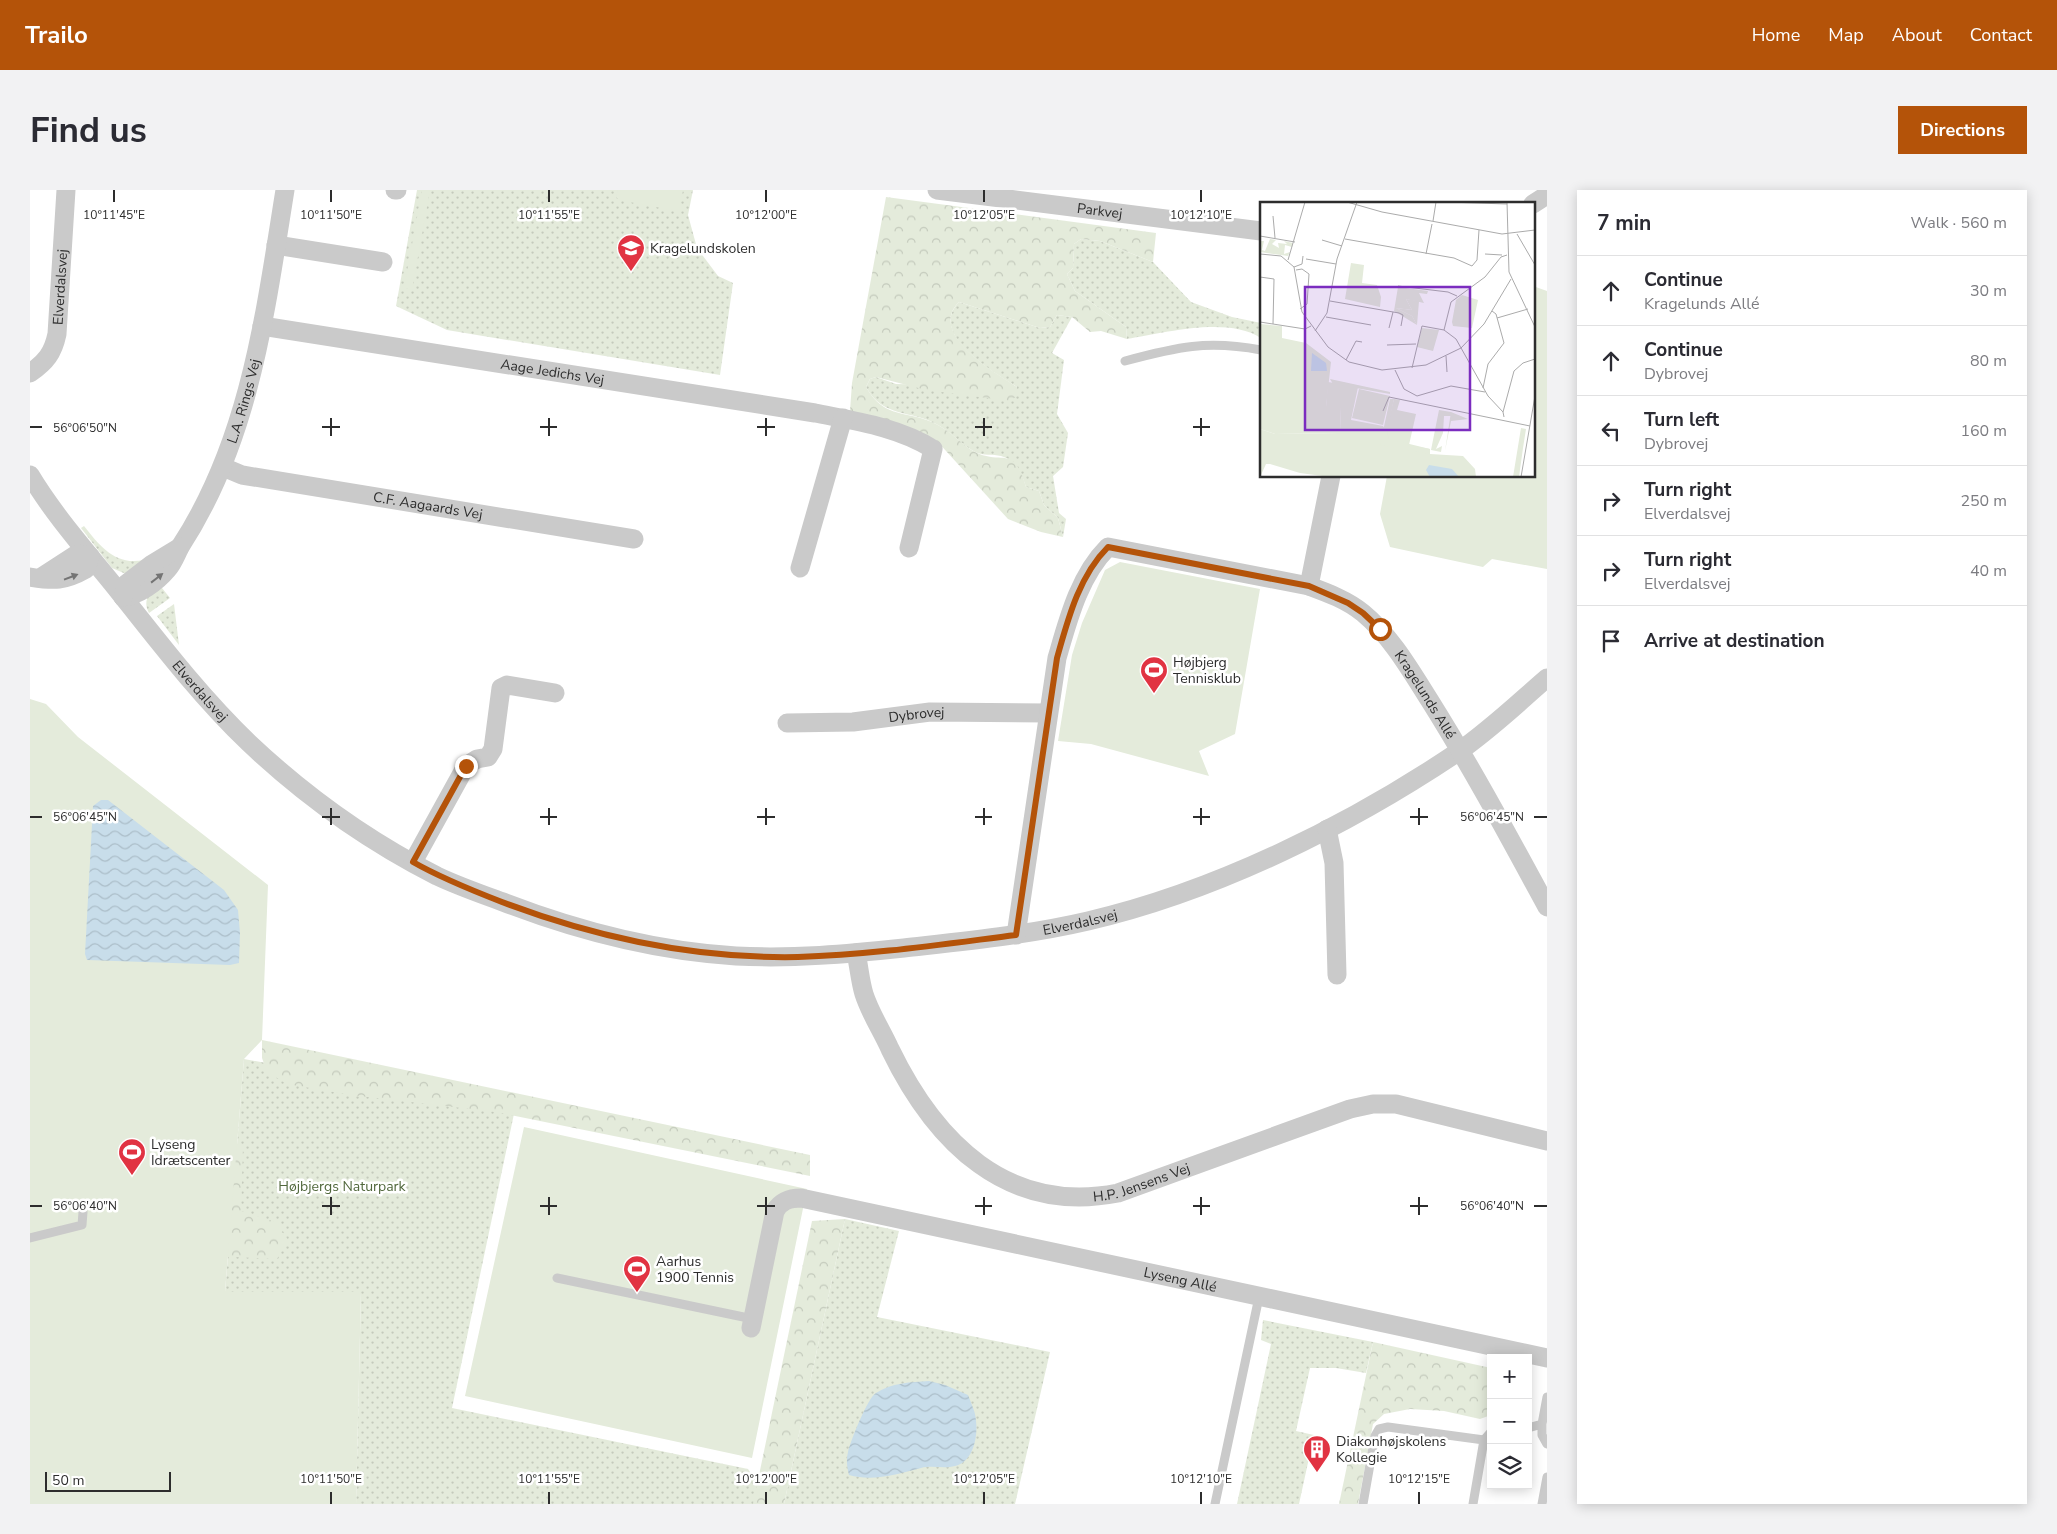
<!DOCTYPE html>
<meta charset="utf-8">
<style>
:root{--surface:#fff;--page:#f2f2f3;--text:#2b2b33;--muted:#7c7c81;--line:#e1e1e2;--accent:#b45309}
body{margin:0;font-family:"Nunito Sans",sans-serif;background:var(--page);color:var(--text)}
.controls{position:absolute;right:15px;bottom:15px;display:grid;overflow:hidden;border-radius:0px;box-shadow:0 2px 12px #0003}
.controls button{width:45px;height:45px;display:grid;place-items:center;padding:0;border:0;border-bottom:1px solid var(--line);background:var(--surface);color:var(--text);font:25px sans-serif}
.scale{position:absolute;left:15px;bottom:12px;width:126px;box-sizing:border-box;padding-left:5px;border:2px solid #2d2d2d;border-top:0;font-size:14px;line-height:18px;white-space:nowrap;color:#2d2d2d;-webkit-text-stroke:4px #fff;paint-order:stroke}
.stop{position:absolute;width:15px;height:15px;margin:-11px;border:4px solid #b45309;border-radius:50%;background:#fff}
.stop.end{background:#b45309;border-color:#fff;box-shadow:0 1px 5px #0008}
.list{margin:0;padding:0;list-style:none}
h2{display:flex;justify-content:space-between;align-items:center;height:65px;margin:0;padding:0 20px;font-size:21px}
h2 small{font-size:16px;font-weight:400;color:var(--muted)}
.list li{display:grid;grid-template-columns:32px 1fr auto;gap:15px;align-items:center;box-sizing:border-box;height:70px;padding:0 20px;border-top:1px solid var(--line)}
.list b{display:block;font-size:19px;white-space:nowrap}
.list p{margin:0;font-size:16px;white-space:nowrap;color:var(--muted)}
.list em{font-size:16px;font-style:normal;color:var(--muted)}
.icon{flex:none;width:28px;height:28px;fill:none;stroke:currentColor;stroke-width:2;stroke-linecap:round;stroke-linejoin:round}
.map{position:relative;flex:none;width:1517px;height:1314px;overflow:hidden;border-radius:0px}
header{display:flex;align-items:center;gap:30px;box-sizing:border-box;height:70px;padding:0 25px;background:var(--accent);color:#fff}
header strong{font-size:24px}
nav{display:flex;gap:28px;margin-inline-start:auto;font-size:18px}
.intro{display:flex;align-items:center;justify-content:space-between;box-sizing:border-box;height:120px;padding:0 30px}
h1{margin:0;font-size:35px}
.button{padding:12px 22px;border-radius:0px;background:var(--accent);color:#fff;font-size:18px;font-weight:700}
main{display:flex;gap:30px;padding:0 30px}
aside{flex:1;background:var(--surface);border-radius:0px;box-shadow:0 2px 12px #0003}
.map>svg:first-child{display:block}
.grass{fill:url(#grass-dots)}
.forest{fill:url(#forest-crowns)}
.pitch{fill:#e4ebdb}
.water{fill:url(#water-waves)}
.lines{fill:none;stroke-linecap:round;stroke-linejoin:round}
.lane{stroke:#cacaca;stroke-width:9}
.street{stroke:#cacaca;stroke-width:19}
.oneway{fill:#747474}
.route{stroke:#b45309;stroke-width:6}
.ticks{fill:none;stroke:#2d2d2d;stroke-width:2}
.labels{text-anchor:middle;stroke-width:5;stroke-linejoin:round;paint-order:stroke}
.street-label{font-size:14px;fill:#2d2d2d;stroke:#fff}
.poi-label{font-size:14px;fill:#2d2d2d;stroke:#fff;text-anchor:start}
.park-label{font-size:14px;fill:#51683c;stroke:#fff}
.inset-road{fill:none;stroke:#ababab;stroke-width:1}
.view{fill:#7b2cbf;fill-opacity:0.15;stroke:#7b2cbf;stroke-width:2.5}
.inset-edge{fill:none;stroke:#2d2d2d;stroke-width:2.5}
.ticks-label{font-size:12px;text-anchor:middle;fill:#2d2d2d;stroke:#fff;stroke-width:5;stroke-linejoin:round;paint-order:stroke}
</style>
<header>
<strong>Trailo</strong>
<nav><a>Home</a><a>Map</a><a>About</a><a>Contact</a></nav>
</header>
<div class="intro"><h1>Find us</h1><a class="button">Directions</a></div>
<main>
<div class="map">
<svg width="1517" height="1314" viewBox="0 0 1517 1314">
<defs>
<pattern id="grass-dots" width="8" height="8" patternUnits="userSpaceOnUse" patternTransform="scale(1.25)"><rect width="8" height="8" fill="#e4ebdb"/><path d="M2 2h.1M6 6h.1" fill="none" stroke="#c4cabc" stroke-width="1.8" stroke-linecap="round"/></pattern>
<pattern id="forest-crowns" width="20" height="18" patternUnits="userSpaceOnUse" patternTransform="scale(1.25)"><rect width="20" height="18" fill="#e4ebdb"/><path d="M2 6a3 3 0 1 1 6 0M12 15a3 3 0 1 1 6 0" fill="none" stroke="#c4cabc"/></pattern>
<pattern id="water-waves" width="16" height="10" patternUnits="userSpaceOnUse" patternTransform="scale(1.25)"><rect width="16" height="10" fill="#c8ddea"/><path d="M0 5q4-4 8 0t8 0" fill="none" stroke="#acbec9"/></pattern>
</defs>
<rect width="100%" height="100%" fill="#fff"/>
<path class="grass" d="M 387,0 L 663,0 L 658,25 L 667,58 L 688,86 L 703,93 L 690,185 L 417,140 L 366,116 Z
M 1051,49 L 1070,51 L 1123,72 L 1161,112 L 1202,127 L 1231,133 L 1231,148 C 1197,126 1134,143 1097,149 L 1096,137 L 1045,101 L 1037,84 L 1043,78 L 1044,54 Z
M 929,112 L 1010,138 L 1020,137 L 1027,125 L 1042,127 L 1022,163 L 1034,170 L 1027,224 L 1038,243 L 1033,277 L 1023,286 L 1029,323 L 1036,329 L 1033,347 L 1028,328 L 1014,315 L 1009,301 L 996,297 C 992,284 986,270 971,266 C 963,264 953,266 945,262 C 932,255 921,242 908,235 C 880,219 854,229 836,197 L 840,189 L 846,187 L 866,194 L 987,197 C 964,182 897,145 929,112 Z
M 54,336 C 70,356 85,376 114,370 L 96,384 L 82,378 L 51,338 Z
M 128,393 L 140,408 L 119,423 C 112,410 120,403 128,393 Z
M 144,414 L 149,455 L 127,426 Z
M 214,869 L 485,919 L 422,1218 L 718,1279 L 741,1314 L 326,1314 L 331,1102 L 195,1102 Z
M 815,1029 L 869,1041 L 847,1127 L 1020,1162 L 985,1314 L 754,1314 Z
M 1233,1130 L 1343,1152 L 1336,1183 L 1306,1178 L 1280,1178 L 1266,1241 L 1284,1245 L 1269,1314 L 1207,1314 L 1241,1154 L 1231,1150 Z"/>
<path class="forest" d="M 856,7 L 1126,43 L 1123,72 L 1070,51 L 1051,49 L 1044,54 L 1043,78 L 1037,84 L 1045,101 L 1096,137 L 1097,149 L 1071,141 L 1060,142 L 1042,127 L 1027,125 L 1020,137 L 1010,138 L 929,112 C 897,144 964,182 987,197 L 987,206 L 980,211 L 896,200 L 846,187 L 840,189 L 836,197 C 855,231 879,219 908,235 C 921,242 934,256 945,262 C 973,276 983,253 996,297 L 1009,301 L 1014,315 L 1028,328 L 1033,347 L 1011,342 L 978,329 L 906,250 L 853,230 L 820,221 L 822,193 Z
M 232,850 L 780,965 L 780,986 L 466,922 L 321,905 L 257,894 L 237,882 L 232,868 Z
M 197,951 L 213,956 L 211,1021 L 246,1032 L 258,1050 L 247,1069 L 95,1062 Z
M 815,1029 L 754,1314 L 723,1314 L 782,1031 Z
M 1343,1152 L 1461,1178 L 1461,1225 L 1450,1229 L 1414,1221 L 1380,1219 L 1354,1224 L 1343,1234 L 1328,1314 L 1309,1314 Z"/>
<path class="pitch" d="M 392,0 L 400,0 L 382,100 L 374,98 Z
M 588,0 L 653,0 L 650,18 L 647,21 L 589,10 L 586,7 Z
M 1503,96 L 1517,101 L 1517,379 L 1462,369 L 1453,377 L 1360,357 L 1350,324 L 1357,286 L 1503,286 Z
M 1090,372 L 1230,399 L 1205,544 L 1169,561 L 1179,586 L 1061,554 L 1028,551 L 1042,465 L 1052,433 L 1075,380 Z
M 0,509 L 16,514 L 48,547 L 238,695 L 232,850 L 214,869 L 195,1102 L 331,1102 L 326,1314 L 0,1314 Z
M 494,937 L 777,999 L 722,1268 L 435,1206 Z"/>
<path class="water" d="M 71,610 L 78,610 L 194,700 L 208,720 L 210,743 L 209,773 L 200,775 L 57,770 L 55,764 L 63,616 Z
M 899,1191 L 915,1195 L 938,1205 C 941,1213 946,1223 946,1231 C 948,1247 943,1272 925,1276 C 914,1279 902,1275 891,1278 C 868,1284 843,1292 819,1285 C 817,1278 816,1270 818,1262 C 820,1252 838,1207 846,1203 C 861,1193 881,1192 899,1191 Z"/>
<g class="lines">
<path class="lane" d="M 1095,171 C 1147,157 1177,150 1231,160
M 0,1048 L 52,1035 L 53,1022
M 527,1088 L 723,1129
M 1512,1234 L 1512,1245 L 1517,1254
M 1498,1238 L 1512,1234 L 1517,1207
M 1185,1314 L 1229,1107
M 1333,1314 L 1345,1246 L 1349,1239 L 1358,1237 L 1454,1250
M 1443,1314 L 1454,1250 L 1461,1242
M 1512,1314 L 1517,1287"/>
<g class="street">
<path d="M 365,0 L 367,0"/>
<path id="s1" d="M 907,0 L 1231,41"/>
<path d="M 1503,14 L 1517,5"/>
<path d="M 246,55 L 353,72"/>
<path id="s2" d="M 232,136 L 785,223 C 825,231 868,237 903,259 L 879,358"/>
<path id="s3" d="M 0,183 C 16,172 23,163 27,144 L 36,0"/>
<path id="s4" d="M 193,277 L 212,285 L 604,349"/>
<path id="s5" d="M 0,285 C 24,325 57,362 86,398 C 128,451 170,506 219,553 C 274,605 340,652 407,686 C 428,696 451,704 473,712 C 548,741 625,761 706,766 C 762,769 818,764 874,758 C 936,751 998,745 1058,731 C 1187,701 1319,635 1428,562 C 1460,540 1488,513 1517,488"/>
<path id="s6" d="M 1301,286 L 1279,396 C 1298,403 1317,410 1333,423 C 1361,446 1381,481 1400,511 C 1442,578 1479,647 1517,717"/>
<path d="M 770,378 L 813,228"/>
<path d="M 0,387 C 24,391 35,391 56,379 L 60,366 L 47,364 L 10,388"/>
<path id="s7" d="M 93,407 C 108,406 127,392 137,380 C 143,374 146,365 150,357 C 220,250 235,124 255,0"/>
<path d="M 93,407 L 96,394 L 122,374 L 150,357"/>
<path id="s8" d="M 757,533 L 823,532 L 900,522 L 1018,523"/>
<path d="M 1297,639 L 1304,673 L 1307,785"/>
<path d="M 383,672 L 436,576 L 447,569 L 458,567 L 463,559 L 471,498 L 477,495 L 525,503"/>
<path d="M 986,745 L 1027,468 C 1038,430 1049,386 1078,357 L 1279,396"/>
<path id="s9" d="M 826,763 C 829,776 830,791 834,804 C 840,823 852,841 860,859 C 905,952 977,1025 1088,1003 L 1320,919 L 1343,914 L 1366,914 L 1517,951"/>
<path id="s10" d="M 721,1138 L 745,1021 C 751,1011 759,1008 771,1008 L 1517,1168"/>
</g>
</g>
<defs><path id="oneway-solid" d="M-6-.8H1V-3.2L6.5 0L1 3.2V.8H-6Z" transform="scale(1.25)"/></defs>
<g class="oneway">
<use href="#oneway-solid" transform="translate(41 387) rotate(-21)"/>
<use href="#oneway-solid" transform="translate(127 388) rotate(-38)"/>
</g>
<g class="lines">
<path class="route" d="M 436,576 L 383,672 C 411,688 441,700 472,712 C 567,748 666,769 768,767 C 840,765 914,754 986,745 L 1027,468 C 1038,429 1049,386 1078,357 L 1279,396 L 1318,413 L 1333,423 L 1350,439"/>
</g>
<path class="ticks" d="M 84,0 L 84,12M 301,0 L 301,12M 519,0 L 519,12M 736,0 L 736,12M 954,0 L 954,12M 1171,0 L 1171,12M 301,228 L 301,246M 519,228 L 519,246M 736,228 L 736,246M 954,228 L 954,246M 1171,228 L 1171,246M 0,237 L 12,237M 292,237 L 310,237M 510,237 L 527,237M 727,237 L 745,237M 945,237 L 962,237M 1163,237 L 1180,237M 301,618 L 301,635M 519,618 L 519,635M 736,618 L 736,635M 954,618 L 954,635M 1171,618 L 1171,635M 1389,618 L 1389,635M 0,627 L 12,627M 292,627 L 310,627M 510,627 L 527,627M 727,627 L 745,627M 945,627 L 962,627M 1163,627 L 1180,627M 1380,627 L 1398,627M 1504,627 L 1517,627M 301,1007 L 301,1025M 519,1007 L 519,1025M 736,1007 L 736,1025M 954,1007 L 954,1025M 1171,1007 L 1171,1025M 1389,1007 L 1389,1025M 0,1016 L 12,1016M 292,1016 L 310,1016M 510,1016 L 527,1016M 727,1016 L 745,1016M 945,1016 L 962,1016M 1163,1016 L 1180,1016M 1380,1016 L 1398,1016M 1504,1016 L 1517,1016M 301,1302 L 301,1314M 519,1302 L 519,1314M 736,1302 L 736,1314M 954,1302 L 954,1314M 1171,1302 L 1171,1314M 1389,1302 L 1389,1314"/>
<defs>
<g id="school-pin" transform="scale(1.4375)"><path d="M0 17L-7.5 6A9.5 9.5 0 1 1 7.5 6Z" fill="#e13342" stroke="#fff"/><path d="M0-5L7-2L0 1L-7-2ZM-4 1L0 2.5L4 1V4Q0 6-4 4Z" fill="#fff"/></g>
<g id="stadium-pin" transform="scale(1.4375)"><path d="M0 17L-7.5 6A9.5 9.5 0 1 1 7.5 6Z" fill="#e13342" stroke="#fff"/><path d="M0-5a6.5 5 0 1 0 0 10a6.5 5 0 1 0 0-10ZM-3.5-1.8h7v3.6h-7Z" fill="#fff"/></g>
<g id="building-pin" transform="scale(1.4375)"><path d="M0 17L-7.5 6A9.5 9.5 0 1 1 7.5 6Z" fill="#e13342" stroke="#fff"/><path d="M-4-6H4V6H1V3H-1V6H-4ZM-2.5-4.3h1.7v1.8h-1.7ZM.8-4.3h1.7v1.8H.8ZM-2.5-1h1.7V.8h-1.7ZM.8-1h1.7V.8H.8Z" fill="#fff"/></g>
</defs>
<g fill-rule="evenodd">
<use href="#school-pin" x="601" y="58"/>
<use href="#stadium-pin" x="1124" y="480"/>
<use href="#stadium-pin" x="102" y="962"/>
<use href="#stadium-pin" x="607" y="1079"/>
<use href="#building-pin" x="1287" y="1259"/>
</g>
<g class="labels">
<g class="street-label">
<text dy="5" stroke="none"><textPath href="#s1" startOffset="164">Parkvej</textPath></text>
<text dy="5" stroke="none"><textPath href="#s3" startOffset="96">Elverdalsvej</textPath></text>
<text dy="5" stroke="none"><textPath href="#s2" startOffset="294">Aage Jedichs Vej</textPath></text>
<text dy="5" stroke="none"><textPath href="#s7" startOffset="239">L.A. Rings Vej</textPath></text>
<text dy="5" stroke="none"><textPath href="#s4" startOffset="209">C.F. Aagaards Vej</textPath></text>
<text dy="5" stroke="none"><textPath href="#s5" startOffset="275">Elverdalsvej</textPath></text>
<text dy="5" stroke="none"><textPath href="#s6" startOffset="276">Kragelunds Allé</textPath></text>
<text dy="5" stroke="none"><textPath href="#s8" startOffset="130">Dybrovej</textPath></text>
<text dy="5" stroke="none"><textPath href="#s5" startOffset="1235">Elverdalsvej</textPath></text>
<text dy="5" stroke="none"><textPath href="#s9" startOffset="421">H.P. Jensens Vej</textPath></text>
<text dy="5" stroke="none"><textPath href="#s10" startOffset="538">Lyseng Allé</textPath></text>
</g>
<g class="poi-label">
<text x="620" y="63">Kragelundskolen</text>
<text x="1143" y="477">Højbjerg<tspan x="1143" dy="16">Tennisklub</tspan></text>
<text x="121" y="959">Lyseng<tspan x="121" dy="16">Idrætscenter</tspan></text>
<text x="626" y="1076">Aarhus<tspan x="626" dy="16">1900 Tennis</tspan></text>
<text x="1306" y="1256">Diakonhøjskolens<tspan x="1306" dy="16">Kollegie</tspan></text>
</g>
<g class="park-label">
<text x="312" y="1001">Højbjergs Naturpark</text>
</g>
</g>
<g transform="translate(1230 12)">
<rect width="275" height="275" fill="#fff"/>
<path d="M 10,37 L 16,38 L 12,42 L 19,46 L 18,41 L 27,42 L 24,39 L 33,41 L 32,45 L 25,43 L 24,52 L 30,50 L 28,54 L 0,50 L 0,39 L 4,39 L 2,48 L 5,49 ZM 91,61 L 104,63 L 102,81 L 117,83 L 121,95 L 120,105 L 85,97 ZM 146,97 L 159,99 L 157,123 L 152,114 L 136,106 L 152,108 ZM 68,180 L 98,185 L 91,218 L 123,224 L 126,229 L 134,197 L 140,198 L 137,208 L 156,212 L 149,243 L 170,247 L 170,252 L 203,254 L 215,267 L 216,275 L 70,275 L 40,271 L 10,262 L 6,262 L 0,275 L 0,227 L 15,232 L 80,231 L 81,205 L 66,205 ZM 179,208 L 191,210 L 191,214 L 184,214 L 183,231 L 176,247 L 182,244 L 181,250 L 171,248 Z" fill="#e4ebdb"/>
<path d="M 138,85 L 168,89 L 167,92 L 159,91 L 164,101 L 146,97 L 152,108 L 136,106 L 152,114 L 157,123 L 134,109 ZM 70,177 L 130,190 L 130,192 L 73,182 ZM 130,197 L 134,197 L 127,230 L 129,237 L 170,247 L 170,252 L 120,243 ZM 191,210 L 208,217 L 191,219 L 185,249 ZM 261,226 L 266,227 L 263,246 L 259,275 L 253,275 Z" fill="#e4ebdb"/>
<path d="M 202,93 L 218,98 L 212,126 L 193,124 L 192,120 L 196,98 ZM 0,122 L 22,124 L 22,136 L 46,141 L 71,160 L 66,205 L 81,205 L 80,231 L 15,232 L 0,227 ZM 162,126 L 179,128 L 173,149 L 157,145 ZM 99,187 L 130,194 L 123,223 L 92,216 Z" fill="#e4ebdb"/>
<path d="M 52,151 L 66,161 L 67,169 L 51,169 ZM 169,263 L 192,267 L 199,275 L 170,275 L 166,268 Z" fill="#c8ddea"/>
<path class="inset-road" d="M 87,0 L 122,10 L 242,32 L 275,28M 187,0 L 247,2M 247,0 L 249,70 L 275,125M 13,14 L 15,36M 173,19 L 176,0M 257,32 L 275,63M 0,34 L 35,40M 85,37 L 194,56 L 212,64 L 217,58 L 219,28M 62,38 L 82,44M 0,52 L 21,54 L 34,65 L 42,110 L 68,145 L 89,160 L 122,168 L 166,163 L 201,146 L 224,122 L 251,77M 166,52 L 172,22M 225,52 L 242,53M 46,57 L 76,62M 28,58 L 45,0M 34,65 L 42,62 L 43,54M 36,68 L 42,67 L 49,72 L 47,102 L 40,107M 0,75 L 14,77 L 13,122M 138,84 L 188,90 L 197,94M 70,99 L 139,111 L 143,113 L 141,124M 66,115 L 111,123M 237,116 L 268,107M 0,120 L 45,127 L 51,124M 129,126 L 133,110M 55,129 L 67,111 L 77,57 L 97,0M 127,143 L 156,142M 186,154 L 187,170M 86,158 L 96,139 L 102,140M 152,166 L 162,124 L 184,128M 135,168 L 144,187 L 157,194 L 191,184 L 225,190M 223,186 L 228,162 L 244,141 L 236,112 L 232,109M 123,209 L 129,195 L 270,224M 243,210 L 254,169 L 263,161 L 275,157M 244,215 L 243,210 L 228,194 L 196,137 L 184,128 L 191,100 L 225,75 L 241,55 L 247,53M 261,275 L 275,194"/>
<path class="view" d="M 45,85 L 210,85 L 210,228 L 45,228 Z"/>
<rect width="275" height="275" class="inset-edge"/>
</g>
<g class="ticks-label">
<text x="84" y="29">10°11'45"E</text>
<text x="301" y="29">10°11'50"E</text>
<text x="519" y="29">10°11'55"E</text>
<text x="736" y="29">10°12'00"E</text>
<text x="954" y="29">10°12'05"E</text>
<text x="1171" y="29">10°12'10"E</text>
<text x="55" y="242">56°06'50"N</text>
<text x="55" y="631">56°06'45"N</text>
<text x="1462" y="631">56°06'45"N</text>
<text x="55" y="1020">56°06'40"N</text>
<text x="1462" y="1020">56°06'40"N</text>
<text x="301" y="1293">10°11'50"E</text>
<text x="519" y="1293">10°11'55"E</text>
<text x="736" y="1293">10°12'00"E</text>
<text x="954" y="1293">10°12'05"E</text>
<text x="1171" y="1293">10°12'10"E</text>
<text x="1389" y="1293">10°12'15"E</text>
</g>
</svg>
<div class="controls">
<button>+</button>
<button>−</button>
<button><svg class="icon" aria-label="layers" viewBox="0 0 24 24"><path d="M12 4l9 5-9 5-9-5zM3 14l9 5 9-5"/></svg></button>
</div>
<div class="scale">50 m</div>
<div class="stop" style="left:1350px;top:439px"></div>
<div class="stop end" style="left:436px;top:576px"></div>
</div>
<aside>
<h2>7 min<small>Walk · 560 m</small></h2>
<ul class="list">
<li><svg class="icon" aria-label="ahead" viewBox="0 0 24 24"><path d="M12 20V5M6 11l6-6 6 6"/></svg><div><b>Continue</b><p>Kragelunds Allé</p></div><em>30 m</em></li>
<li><svg class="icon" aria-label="ahead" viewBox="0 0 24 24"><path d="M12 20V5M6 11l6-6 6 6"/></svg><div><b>Continue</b><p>Dybrovej</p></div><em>80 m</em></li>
<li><svg class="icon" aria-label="left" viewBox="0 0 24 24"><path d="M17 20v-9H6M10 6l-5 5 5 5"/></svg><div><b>Turn left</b><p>Dybrovej</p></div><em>160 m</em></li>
<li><svg class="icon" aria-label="right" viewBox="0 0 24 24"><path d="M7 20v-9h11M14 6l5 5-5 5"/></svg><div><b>Turn right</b><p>Elverdalsvej</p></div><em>250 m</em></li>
<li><svg class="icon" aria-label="right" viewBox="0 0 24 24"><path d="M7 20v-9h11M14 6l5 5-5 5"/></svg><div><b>Turn right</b><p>Elverdalsvej</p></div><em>40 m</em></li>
<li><svg class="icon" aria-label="arrive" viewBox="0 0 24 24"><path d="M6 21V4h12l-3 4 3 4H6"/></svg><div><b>Arrive at destination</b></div></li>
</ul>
</aside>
</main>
